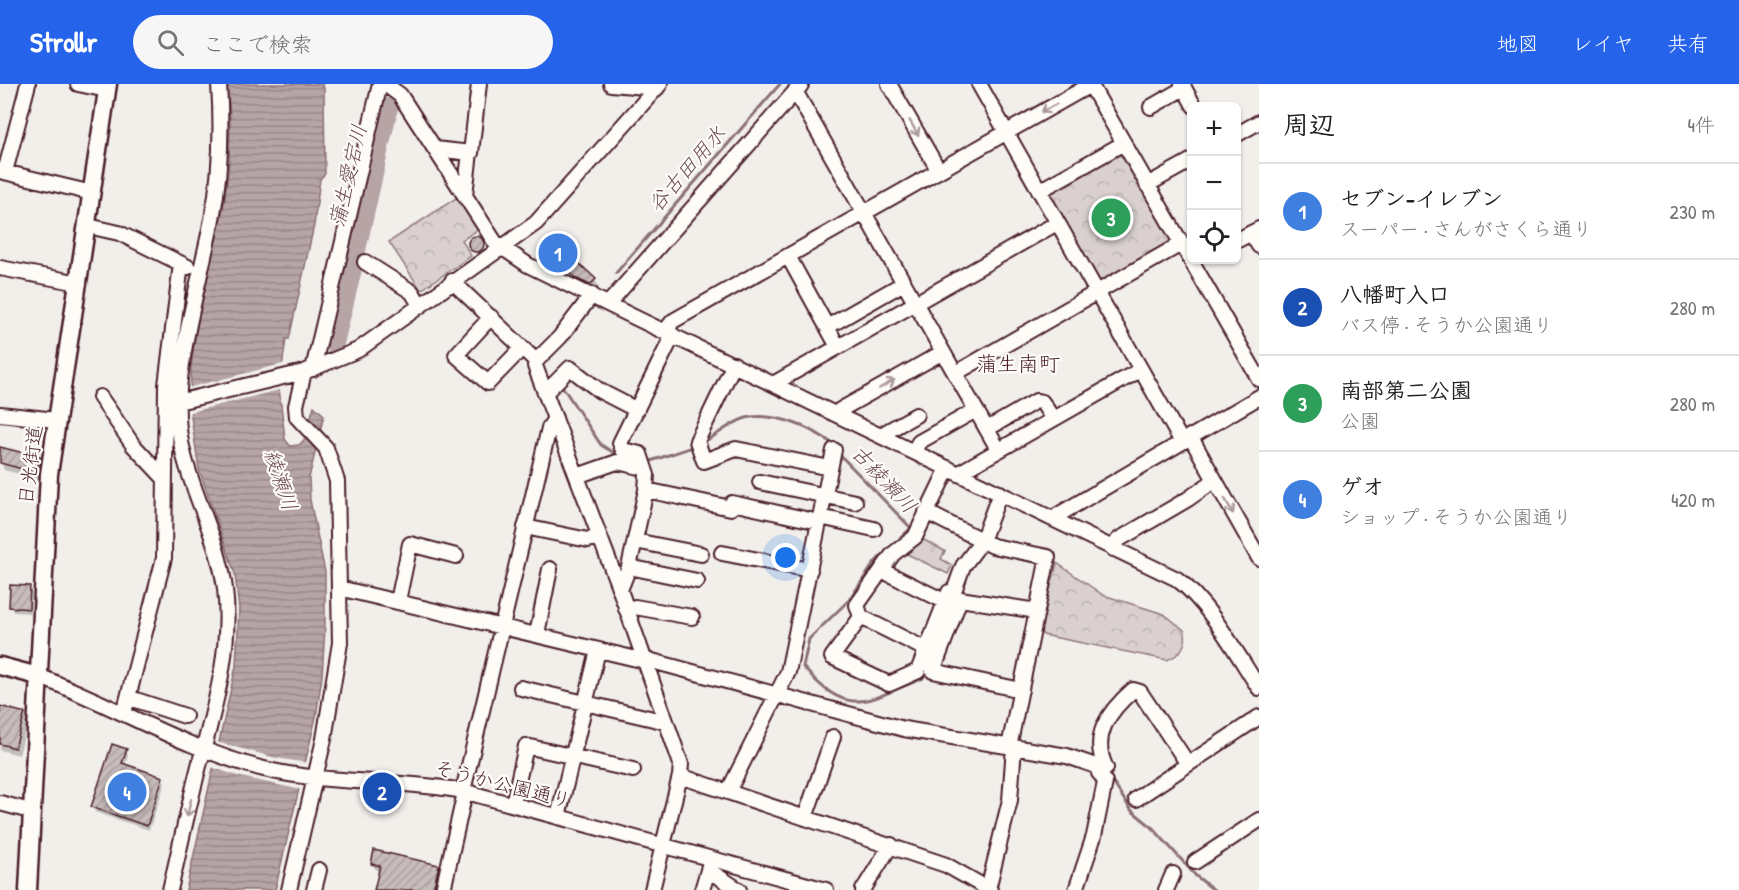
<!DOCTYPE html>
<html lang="ja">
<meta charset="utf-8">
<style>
:root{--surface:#fff;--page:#f6f6f6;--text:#202124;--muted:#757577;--line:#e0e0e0;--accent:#2563eb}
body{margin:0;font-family:"Patrick Hand","Klee One",sans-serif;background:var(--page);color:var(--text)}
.controls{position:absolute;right:18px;top:18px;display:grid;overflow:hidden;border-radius:9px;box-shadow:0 2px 4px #0004}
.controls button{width:54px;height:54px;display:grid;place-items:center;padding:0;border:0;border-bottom:2px solid var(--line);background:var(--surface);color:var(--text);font:30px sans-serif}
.you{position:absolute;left:786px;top:474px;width:21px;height:21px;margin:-15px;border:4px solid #fff;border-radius:50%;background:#1a73e8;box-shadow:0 0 0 9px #1a73e833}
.badge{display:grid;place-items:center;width:39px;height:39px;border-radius:50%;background:var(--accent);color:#fff;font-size:20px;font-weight:700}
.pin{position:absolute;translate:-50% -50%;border:3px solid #fff;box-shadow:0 2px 6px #0006}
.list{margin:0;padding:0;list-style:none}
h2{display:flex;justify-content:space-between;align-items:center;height:78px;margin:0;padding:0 24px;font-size:26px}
h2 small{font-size:20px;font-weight:400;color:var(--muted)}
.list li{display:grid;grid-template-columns:39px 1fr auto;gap:18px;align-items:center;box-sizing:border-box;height:96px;padding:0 24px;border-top:2px solid var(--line)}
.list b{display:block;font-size:22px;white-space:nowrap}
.list p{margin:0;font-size:20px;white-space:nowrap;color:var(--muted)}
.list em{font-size:20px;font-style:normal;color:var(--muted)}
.icon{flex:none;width:33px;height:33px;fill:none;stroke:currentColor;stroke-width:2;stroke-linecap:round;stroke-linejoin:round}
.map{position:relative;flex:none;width:1259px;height:806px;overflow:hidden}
header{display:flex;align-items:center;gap:36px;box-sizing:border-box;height:84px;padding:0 30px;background:var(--accent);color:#fff}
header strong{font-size:28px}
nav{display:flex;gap:33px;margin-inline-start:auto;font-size:21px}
.search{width:420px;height:54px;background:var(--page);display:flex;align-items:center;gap:15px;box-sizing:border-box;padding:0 21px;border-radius:33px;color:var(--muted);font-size:22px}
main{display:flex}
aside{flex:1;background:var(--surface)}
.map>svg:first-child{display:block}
.forest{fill:url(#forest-crowns);stroke:#92787d;stroke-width:1.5}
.water{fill:url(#water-rules);stroke:#8b6f75;stroke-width:1.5}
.pier{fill:#f2efeb}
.shadow{fill:#0003}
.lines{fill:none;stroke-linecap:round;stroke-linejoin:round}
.stream{stroke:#8b6f75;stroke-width:3}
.river{stroke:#b7a5a6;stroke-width:20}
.building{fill:url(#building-hatch);stroke:#4a1f2b;stroke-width:1.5}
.minor-casing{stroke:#4a1f2b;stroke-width:18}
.major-casing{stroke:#4a1f2b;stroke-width:21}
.minor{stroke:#fdfcf7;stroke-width:14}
.major{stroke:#fdfcf7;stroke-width:16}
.oneway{stroke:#ac999b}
.labels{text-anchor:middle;stroke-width:4.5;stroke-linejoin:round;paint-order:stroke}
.street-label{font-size:20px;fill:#4a1f2b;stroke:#fdfcf7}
.water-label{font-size:21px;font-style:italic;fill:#704e56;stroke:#fdfcf7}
.neighbourhood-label{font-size:21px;fill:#4a1f2b;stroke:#fdfcf7}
</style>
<header>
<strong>Strollr</strong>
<div class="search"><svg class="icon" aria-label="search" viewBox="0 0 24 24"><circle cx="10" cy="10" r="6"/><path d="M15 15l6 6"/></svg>ここで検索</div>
<nav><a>地図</a><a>レイヤ</a><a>共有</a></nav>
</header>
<main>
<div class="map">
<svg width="1259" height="806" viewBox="0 0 1259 806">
<defs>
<pattern id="forest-crowns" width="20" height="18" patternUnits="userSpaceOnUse" patternTransform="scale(1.5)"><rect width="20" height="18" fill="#d9d0cf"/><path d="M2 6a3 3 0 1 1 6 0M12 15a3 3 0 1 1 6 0" fill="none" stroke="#bcb2b2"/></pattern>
<pattern id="water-rules" width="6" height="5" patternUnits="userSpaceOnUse" patternTransform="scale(1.5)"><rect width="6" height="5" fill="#b7a5a6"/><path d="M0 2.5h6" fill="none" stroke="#978687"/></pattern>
<pattern id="building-hatch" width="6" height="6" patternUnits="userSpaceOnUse" patternTransform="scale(1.5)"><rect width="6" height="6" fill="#c8bbbb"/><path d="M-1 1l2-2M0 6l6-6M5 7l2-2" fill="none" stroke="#ada0a1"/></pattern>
</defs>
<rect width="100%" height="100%" fill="#f2efeb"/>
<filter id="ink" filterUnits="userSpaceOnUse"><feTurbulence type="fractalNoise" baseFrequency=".0167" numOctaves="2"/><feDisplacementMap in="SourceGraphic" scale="12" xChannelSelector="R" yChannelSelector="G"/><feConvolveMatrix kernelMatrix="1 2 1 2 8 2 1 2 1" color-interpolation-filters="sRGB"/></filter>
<g filter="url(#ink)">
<path class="forest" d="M 1123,65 L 1176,159 L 1098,204 L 1047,110 Z
M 459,112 L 479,145 L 462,156 L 471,172 L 421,206 L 389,158 Z
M 924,456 L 945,467 L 941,475 L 952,481 L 948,490 L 907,470 Z
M 1057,479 L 1103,511 L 1164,530 L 1184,546 C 1189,560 1180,571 1167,576 L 1043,551 L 1040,545 Z"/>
<path class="water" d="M 227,0 L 322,0 L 324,4 L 325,90 L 320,95 L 314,141 L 289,255 L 286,255 L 279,304 L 285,355 L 290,362 L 299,361 L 304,356 L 314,322 L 324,331 L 309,394 L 310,416 L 325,488 L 325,544 L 322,592 L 316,633 L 275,806 L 186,806 L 236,582 L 239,525 L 235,490 L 199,385 L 190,326 L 191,283 L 197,240 L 224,120 L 229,81 L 230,30 Z"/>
<path class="pier" d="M 286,279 L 283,305 L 187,329 L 187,304 Z
M 216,658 L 276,674 L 308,679 L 302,706 L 241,693 L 211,683 Z"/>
<path class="shadow" d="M 477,153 L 487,168 L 478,173 L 469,158 Z
M 562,178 L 595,196 L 599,204 L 595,208 L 581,201 Z
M 0,375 L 39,375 L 43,382 L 41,396 L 4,386 Z
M 29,504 L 32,508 L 31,529 L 13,528 L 11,523 Z
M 0,623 L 24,630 L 28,638 L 19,671 L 0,666 Z
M 126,666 L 128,671 L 125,682 L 162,694 L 165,699 L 149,746 L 95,728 L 93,723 Z
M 372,780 L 438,783 L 444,793 L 441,806 L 376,806 L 379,790 Z"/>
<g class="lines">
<path class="stream" d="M 616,189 L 780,0
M 562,302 L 601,361 L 621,373
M 701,359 C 717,352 733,336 751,333 C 779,330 813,344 834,361
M 839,370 L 911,444 L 875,478 L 849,516 L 809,555 L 803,583 C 849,636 867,617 923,594 L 928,580
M 648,378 L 695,362
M 1114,700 L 1131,726 L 1152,743 L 1196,792 L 1214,806"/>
<path class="river" d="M 355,170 L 388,24
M 334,259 L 354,177"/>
</g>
<path class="building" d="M468 160a8 8 0 1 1 16 0a8 8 0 1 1-16 0Z
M 569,170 L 596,195 L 590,201 L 575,194 L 560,178 Z
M 0,363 L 40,373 L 37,389 L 0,379 Z
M 10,501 L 30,502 L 29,525 L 9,523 Z
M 0,622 L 25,629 L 15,664 L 0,660 Z
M 112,660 L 127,665 L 122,679 L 163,693 L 147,742 L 91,723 Z
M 374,766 L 439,781 L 433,806 L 374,806 L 380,782 L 371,780 Z"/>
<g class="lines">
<g class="minor-casing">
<path id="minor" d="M 78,0 L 107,6
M 385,0 L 400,11 L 500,166
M 611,0 L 657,4
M 889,0 L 939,87
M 979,0 L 1182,358
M 1090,0 L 1259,295
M 1182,0 L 1194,22
M 795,7 L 998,365
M 1151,23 L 1184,4
M 1236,51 L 1259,38
M 435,65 L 471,69 L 479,0
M 0,87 L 92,109
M 5,88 L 28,0
M 1147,101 L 1192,76
M 1039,107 L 1124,59
M 465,111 L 470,68
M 88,142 L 119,149 L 188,183
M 1251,149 L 1259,162
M 1236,157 L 1259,145
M 503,164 L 528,181 L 638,235 L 1177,495 C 1209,519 1237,570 1259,604
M 788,172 L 838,263
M 365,178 L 412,208 L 420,221
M 0,184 L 79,199
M 452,197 L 536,277 L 535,282 L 620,506 L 681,680 L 680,692 L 652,806
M 608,220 L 801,1
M 491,233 L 456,271 L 488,299 L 522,264
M 827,243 L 904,199
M 665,247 L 673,237 L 1092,0
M 536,277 L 560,253 L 592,211
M 734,280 L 697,357 L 704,377 L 736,365 L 830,384
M 313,285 L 380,0
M 956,289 L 1181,160
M 773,300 L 1057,139
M 545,309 L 570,284 L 600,307 L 637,326
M 100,313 L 133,361 L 165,395
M 178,318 L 304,288 L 358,266 L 536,139 L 660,0
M 0,330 L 56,336
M 838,331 L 840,326 L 943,268
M 987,345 L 1036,317 L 1042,318 L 1053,335
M 1190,352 L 1259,474
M 884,353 L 886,348 L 916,331
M 914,367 L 919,358 L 976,326
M 961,391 L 964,386 L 1140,286
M 577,392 L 617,378 L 644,384
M 760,398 L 855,418
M 646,406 L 731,424
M 732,419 L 819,438
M 926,428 L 993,462 L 1048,473 L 1009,663
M 820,433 L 874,445
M 1055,436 L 1058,431 L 1259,313
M 525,443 L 588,456 L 599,453
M 635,457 L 701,470
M 1113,465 L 1118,456 L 1188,415 L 1215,396
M 722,469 L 810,486
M 629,483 L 697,497
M 883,487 L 944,517
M 339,504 L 645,577
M 620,506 L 629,483 L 646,406 L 647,391 L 640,370 L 623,366 L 620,359 L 673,251
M 953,510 L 963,482 L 982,457 L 1000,409
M 960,515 L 1037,527
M 398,517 L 410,460 L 456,472
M 626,525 L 635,523 L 692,533
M 861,533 L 832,573 L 889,600 L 918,587 L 949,508 L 960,515 L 933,587 L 1021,606
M 537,550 L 550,485
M 927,566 L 861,533 L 857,521 L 893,470 L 915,453 L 948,384
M 646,579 L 652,577 L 904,645 L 1067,672 L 1096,682 L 1105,698 L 1094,752 L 1076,806
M 38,592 C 114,621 184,665 264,685 C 330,701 397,695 463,707 L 826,806
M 521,604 L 662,637 L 665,635
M 130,614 L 185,632
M 124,629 L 164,474 L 166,301 L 181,180
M 1099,689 L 1106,684 C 1090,652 1109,627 1133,606 L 1140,608 L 1188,680
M 680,692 L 946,781 L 990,806
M 463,707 L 549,344 L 555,334
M 728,708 L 788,588 L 834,366
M 1136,715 L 1259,633
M 0,719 L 30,727
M 513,720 L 526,662 L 633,686
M 558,733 L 598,566
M 805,734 L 833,653
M 710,776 L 708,786 L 739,806
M 1195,778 L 1259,736
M 988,805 L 1010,716 L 1014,663
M 170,806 C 180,763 189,720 200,678 C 215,622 232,564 225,505 C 217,440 174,384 178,317 C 182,255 200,196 212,135 C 221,90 222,45 219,0
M 289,806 L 324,655 L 340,559 L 337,397 L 326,364 L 297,333 L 296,322 L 304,288
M 314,806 L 319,786
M 443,806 L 465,708
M 702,806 L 708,786
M 863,806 L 891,761
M 1166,806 L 1173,790"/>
</g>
<g class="major-casing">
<path id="major" d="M 0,582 L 38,592
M 28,806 L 49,390 L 108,0"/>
</g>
<use href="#minor" class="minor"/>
<use href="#major" class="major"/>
</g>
<defs><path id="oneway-shaft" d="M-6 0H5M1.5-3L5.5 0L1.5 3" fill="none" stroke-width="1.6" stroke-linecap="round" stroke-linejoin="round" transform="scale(1.5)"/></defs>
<g class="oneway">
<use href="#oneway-shaft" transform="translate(1049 24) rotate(151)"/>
<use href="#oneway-shaft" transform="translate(914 44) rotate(60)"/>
<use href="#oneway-shaft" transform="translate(887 300) rotate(-30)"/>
<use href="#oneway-shaft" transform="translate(1229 422) rotate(61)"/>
<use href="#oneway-shaft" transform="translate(189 724) rotate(103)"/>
</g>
</g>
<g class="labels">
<g class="street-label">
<text transform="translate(30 381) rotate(-83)" y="7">日光街道</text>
<text transform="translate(503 700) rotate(14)" y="7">そうか公園通り</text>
</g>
<g class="water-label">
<text transform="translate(687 85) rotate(-49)" y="7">谷古田用水</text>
<text transform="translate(348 92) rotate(-77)" y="7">蒲生愛宕川</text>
<text transform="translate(884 395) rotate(47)" y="7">古綾瀬川</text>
<text transform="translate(281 396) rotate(72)" y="7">綾瀬川</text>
</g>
<g class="neighbourhood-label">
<text x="1018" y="287">蒲生南町</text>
</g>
</g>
</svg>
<div class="controls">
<button>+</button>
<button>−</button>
<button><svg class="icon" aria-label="locate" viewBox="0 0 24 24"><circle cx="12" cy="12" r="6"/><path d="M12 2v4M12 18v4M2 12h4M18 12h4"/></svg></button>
</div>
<div class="you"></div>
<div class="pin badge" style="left:558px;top:169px;background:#3f7fe0">1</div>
<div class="pin badge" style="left:382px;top:708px;background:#1a4fb4">2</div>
<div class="pin badge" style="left:1111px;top:134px;background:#2e9e5b">3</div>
<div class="pin badge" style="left:127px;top:708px;background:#3f7fe0">4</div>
</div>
<aside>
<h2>周辺<small>4件</small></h2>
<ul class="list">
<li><span class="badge" style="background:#3f7fe0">1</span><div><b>セブン-イレブン</b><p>スーパー · さんがさくら通り</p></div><em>230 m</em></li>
<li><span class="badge" style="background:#1a4fb4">2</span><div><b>八幡町入口</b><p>バス停 · そうか公園通り</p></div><em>280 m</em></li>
<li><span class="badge" style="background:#2e9e5b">3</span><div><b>南部第二公園</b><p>公園</p></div><em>280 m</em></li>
<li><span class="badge" style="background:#3f7fe0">4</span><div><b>ゲオ</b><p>ショップ · そうか公園通り</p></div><em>420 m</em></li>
</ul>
</aside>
</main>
